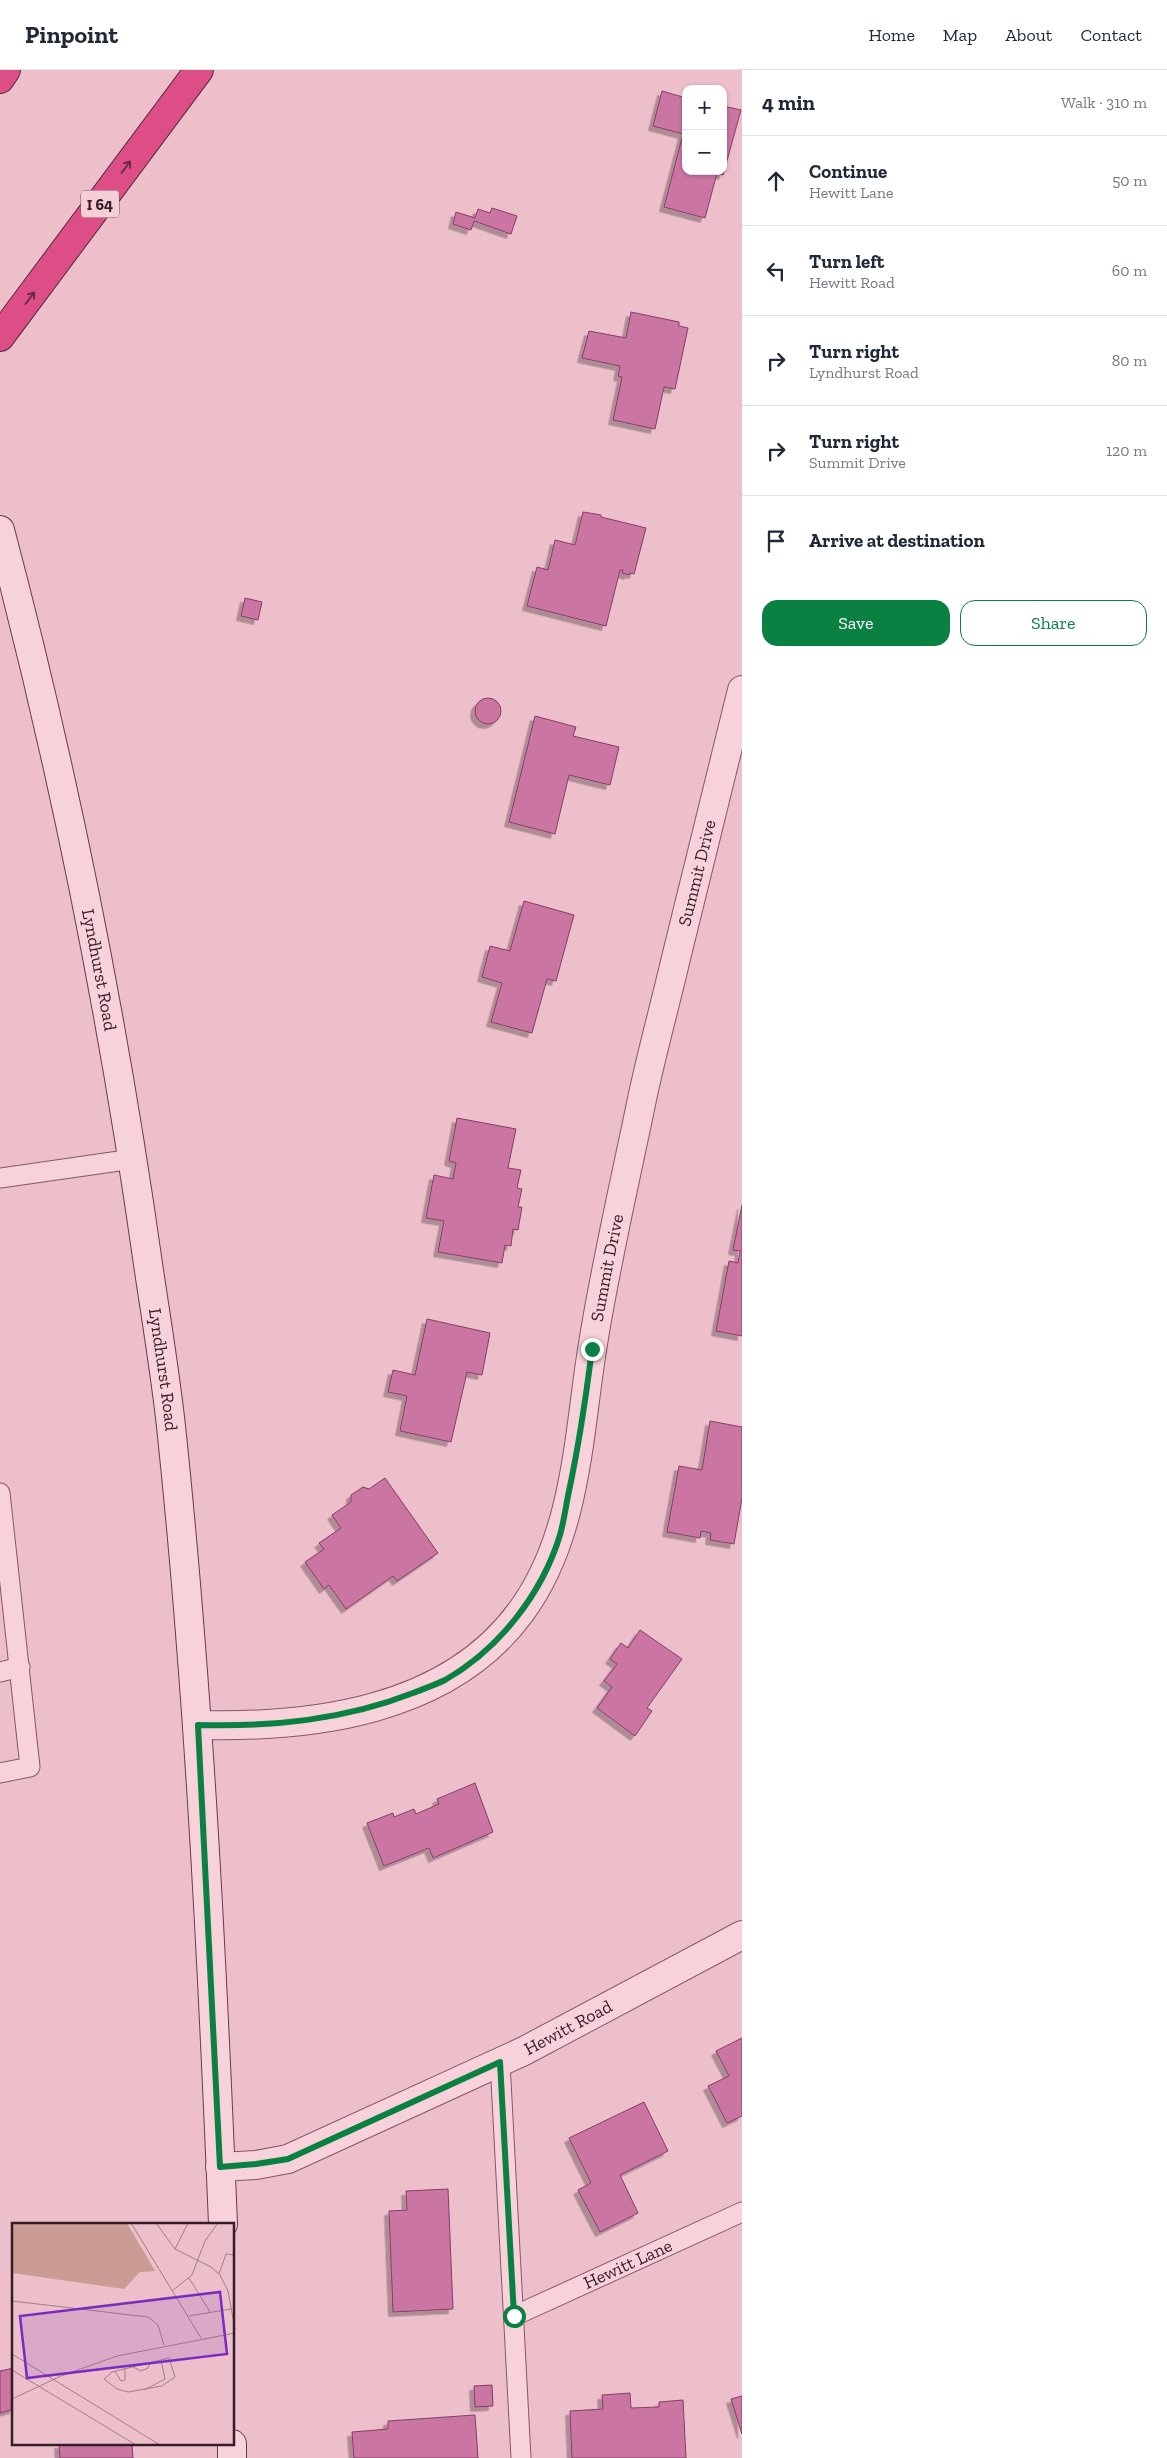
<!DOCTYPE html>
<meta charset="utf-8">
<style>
:root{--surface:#fff;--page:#f6f6f7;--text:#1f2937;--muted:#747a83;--line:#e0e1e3;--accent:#0b8043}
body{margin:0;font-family:"Zilla Slab",serif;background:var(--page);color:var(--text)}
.controls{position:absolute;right:15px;top:15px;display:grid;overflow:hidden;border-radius:10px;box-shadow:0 1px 4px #0004}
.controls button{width:45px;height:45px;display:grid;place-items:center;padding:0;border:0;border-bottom:1px solid var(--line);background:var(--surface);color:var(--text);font:25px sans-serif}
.stop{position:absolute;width:15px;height:15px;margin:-11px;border:4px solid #0b8043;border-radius:50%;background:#fff}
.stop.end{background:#0b8043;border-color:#fff;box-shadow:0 1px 5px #0008}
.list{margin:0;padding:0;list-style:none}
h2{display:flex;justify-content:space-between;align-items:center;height:65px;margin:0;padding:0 20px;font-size:21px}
h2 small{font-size:16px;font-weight:400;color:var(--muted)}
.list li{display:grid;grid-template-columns:32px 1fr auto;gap:15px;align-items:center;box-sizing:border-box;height:90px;padding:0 20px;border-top:1px solid var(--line)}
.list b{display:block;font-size:19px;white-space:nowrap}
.list p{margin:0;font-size:16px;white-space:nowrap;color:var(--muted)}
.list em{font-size:16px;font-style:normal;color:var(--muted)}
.actions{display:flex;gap:10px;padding:15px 20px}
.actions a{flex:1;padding:11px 0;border:1px solid var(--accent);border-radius:15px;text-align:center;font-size:18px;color:var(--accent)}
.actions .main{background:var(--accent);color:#fff}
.icon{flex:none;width:28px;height:28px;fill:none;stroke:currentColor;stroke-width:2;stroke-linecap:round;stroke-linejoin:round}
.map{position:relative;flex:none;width:742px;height:2388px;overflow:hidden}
header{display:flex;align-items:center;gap:30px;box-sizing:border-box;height:70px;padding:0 25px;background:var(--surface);border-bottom:1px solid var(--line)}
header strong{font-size:24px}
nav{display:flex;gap:28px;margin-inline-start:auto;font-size:18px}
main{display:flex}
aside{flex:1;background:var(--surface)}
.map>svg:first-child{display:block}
.building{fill:#cb74a3;stroke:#843d65;filter:url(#shadow)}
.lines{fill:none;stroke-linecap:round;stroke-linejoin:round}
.service-casing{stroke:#85576b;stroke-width:21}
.minor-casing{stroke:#85576b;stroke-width:30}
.secondary-casing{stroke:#673b4f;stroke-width:30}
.motorway-casing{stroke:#532c3f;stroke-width:30}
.service{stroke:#f8d2db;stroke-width:19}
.minor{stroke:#f8d2db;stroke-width:28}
.secondary{stroke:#f8d2db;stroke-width:28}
.motorway{stroke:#de4e86;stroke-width:28}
.oneway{stroke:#682b44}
.route{stroke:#0b8043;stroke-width:6}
.labels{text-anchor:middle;stroke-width:4;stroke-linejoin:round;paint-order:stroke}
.shield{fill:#f5ced7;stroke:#6f515c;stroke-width:1}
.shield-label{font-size:16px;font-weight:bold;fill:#351c28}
.street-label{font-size:18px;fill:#351c28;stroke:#f5ced7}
.inset-road{fill:none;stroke:#a37e89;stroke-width:1}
.view{fill:#7b2cbf;fill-opacity:0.15;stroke:#7b2cbf;stroke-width:2.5}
.inset-edge{fill:none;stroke:#351c28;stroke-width:2.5}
</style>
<header>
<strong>Pinpoint</strong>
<nav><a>Home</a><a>Map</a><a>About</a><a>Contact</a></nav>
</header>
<main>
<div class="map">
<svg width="742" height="2388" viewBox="0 0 742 2388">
<defs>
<filter id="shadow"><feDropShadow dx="-4.5" dy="4.5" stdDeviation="0" flood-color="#0004"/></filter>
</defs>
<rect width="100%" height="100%" fill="#edbfca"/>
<path class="building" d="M 662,21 L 686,28 L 686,101 L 723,101 L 723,36 L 741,40 L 723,105 L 717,103 L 705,148 L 664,137 L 683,64 L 653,56 Z
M 492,138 L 517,146 L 511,164 L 474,151 L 471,160 L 453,154 L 456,142 L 475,148 L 478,139 L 490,143 Z
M 631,242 L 679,252 L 679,256 L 688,258 L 675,319 L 664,317 L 655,359 L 613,350 L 622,307 L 618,306 L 620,296 L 582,288 L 589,261 L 626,268 Z
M 583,442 L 601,445 L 601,447 L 646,458 L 634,504 L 630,503 L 629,505 L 622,503 L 623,500 L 620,500 L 606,556 L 527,536 L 537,497 L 548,500 L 555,470 L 575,475 Z
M 245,528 L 262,532 L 258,550 L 241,546 Z
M475 641a13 13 0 1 1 26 0a13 13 0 1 1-26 0Z
M 535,646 L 576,657 L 573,666 L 619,677 L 610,715 L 569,705 L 555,764 L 509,752 Z
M 524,831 L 574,845 L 556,911 L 547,909 L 532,963 L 491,952 L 502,913 L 482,907 L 490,876 L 510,881 Z
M 457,1048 L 516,1059 L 508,1098 L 521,1100 L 517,1118 L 522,1119 L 518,1137 L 522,1137 L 518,1160 L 513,1159 L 511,1176 L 505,1175 L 502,1193 L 438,1182 L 444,1151 L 426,1148 L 434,1105 L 453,1109 L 456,1093 L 449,1091 Z
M 742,1135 L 742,1266 L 716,1261 L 729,1191 L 738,1193 L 740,1181 L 733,1180 Z
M 427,1249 L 490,1263 L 482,1305 L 467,1302 L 451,1372 L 400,1361 L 407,1326 L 388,1322 L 393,1300 L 415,1305 Z
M 710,1351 L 742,1357 L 742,1428 L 734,1474 L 710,1470 L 711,1463 L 701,1461 L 700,1468 L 667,1462 L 679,1396 L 702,1400 Z
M 385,1408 L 438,1483 L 397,1511 L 393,1506 L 346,1539 L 329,1515 L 324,1519 L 305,1492 L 324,1479 L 319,1473 L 341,1458 L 332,1445 L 351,1432 L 351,1425 L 363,1417 L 369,1419 Z
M 640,1560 L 682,1589 L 647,1638 L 652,1641 L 635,1666 L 597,1638 L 612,1617 L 604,1611 L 617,1594 L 610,1589 L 621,1573 L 628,1578 Z
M 475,1713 L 493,1762 L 433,1788 L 429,1778 L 384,1796 L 367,1753 L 393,1743 L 394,1747 L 414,1739 L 416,1744 L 439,1734 L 437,1729 Z
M 742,1968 L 742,2046 L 727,2053 L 708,2016 L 729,2006 L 716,1981 Z
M 644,2032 L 668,2081 L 620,2105 L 638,2143 L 600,2162 L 578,2120 L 591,2113 L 569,2068 Z
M 448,2119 L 453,2239 L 393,2242 L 389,2141 L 407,2140 L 406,2121 Z
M 14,2298 L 14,2339 L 0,2343 L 0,2301 Z
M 492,2315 L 493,2336 L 475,2337 L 474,2316 Z
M 630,2323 L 631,2338 L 659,2337 L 659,2332 L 683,2330 L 686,2388 L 572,2388 L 570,2341 L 603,2339 L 602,2325 Z
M 742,2326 L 742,2364 L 731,2329 Z
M 475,2345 L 478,2388 L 354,2388 L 352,2362 L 388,2359 L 388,2351 Z
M 59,2374 L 132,2374 L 133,2388 L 60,2388 Z"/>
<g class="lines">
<g class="service-casing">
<g id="service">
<path d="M 0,1108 L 133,1089"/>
<path d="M 0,1423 L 30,1697 L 0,1703"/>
<path d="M 0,1602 L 20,1597"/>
<path d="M 500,1992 L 521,2388"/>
<path id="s1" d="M 514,2246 L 742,2142"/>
</g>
</g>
<g class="minor-casing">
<g id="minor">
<path id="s2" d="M 198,1655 C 311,1658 447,1642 520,1543 C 576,1468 578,1369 592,1280 C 605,1196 625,1112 642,1029 C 652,982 665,935 676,888 C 698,799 720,710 742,620"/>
<path id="s3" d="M 220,2097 L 256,2095 L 288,2089 L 524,1981 L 742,1865"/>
</g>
</g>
<g class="secondary-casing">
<g id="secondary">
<path id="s4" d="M 0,460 C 64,702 113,946 148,1194 C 156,1248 165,1302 171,1356 C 199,1621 212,1888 223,2154"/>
<path d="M 232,2374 L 232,2388"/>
</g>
</g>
<g class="motorway-casing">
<path id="motorway" d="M 0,9 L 6,0
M 0,267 L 199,0"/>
</g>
<use href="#service" class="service"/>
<use href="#minor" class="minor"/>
<use href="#secondary" class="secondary"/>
<use href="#motorway" class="motorway"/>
</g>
<defs><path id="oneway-shaft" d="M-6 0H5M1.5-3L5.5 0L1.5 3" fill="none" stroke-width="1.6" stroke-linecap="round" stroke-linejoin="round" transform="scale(1.25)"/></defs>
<g class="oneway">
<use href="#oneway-shaft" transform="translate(126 97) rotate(-53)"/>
<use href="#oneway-shaft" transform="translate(30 228) rotate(-53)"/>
</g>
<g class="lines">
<path class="route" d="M 514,2246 L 500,1992 L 288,2089 L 256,2094 L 220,2097 L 198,1655 C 272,1657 344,1650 413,1623 C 423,1619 435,1615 445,1610 C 499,1579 542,1524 560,1465 C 564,1451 566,1435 569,1421 C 579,1374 586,1327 592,1279"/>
</g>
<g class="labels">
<rect class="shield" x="81" y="120.5" width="38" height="27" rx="4"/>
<g class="shield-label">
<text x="100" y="140">I 64</text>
</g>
<g class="street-label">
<text dy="6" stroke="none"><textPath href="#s2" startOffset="1119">Summit Drive</textPath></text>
<text dy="6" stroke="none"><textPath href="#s4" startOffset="451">Lyndhurst Road</textPath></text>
<text dy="6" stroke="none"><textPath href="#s2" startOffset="714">Summit Drive</textPath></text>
<text dy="6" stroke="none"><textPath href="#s4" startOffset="856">Lyndhurst Road</textPath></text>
<text dy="6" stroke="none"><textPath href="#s3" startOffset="378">Hewitt Road</textPath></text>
<text dy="6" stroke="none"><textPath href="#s1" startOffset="125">Hewitt Lane</textPath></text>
</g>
</g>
<g transform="translate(12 2153)">
<rect width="222" height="222" fill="#edbfca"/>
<path d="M 0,0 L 115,0 L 143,48 L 128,49 L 112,66 L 0,50 Z" fill="#cb9c93"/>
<path class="inset-road" d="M 119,0 L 189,115M 144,0 L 163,26 L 199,44 L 208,52 L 216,68 L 223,106M 163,26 L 176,0M 207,51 L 214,31 L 223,32M 177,55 L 198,89M 160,68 L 180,52 L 193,18 L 206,0M 0,78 L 136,94 L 146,102 L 152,122M 177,93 L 219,86M 0,131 L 148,222M 157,135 L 163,154 L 150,163 L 116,169 L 105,166 L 92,156 L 100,149 ZM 121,144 L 129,148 L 136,145 L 138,140M 0,147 L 124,222M 103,148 L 109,158 L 113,157 L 113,146M 132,167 L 153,156 L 149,137M 0,176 L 49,153 L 105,133 L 223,110"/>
<path class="view" d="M 208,69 L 215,131 L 15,155 L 8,93 Z"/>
<rect width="222" height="222" class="inset-edge"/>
</g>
</svg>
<div class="controls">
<button>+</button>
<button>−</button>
</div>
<div class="stop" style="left:514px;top:2246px"></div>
<div class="stop end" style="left:592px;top:1279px"></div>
</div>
<aside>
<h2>4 min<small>Walk · 310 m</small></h2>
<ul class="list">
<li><svg class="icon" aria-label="ahead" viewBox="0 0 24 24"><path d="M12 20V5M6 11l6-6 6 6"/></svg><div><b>Continue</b><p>Hewitt Lane</p></div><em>50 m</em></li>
<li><svg class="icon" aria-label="left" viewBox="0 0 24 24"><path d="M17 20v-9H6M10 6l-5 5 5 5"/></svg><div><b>Turn left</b><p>Hewitt Road</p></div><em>60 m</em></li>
<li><svg class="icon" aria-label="right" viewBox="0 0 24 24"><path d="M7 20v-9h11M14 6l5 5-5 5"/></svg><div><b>Turn right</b><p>Lyndhurst Road</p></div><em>80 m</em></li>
<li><svg class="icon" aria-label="right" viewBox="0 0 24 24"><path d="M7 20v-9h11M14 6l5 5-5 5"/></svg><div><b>Turn right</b><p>Summit Drive</p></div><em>120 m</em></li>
<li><svg class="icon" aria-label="arrive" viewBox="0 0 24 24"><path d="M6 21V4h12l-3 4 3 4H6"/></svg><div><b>Arrive at destination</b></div></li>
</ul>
<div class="actions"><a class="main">Save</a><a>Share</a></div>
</aside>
</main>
